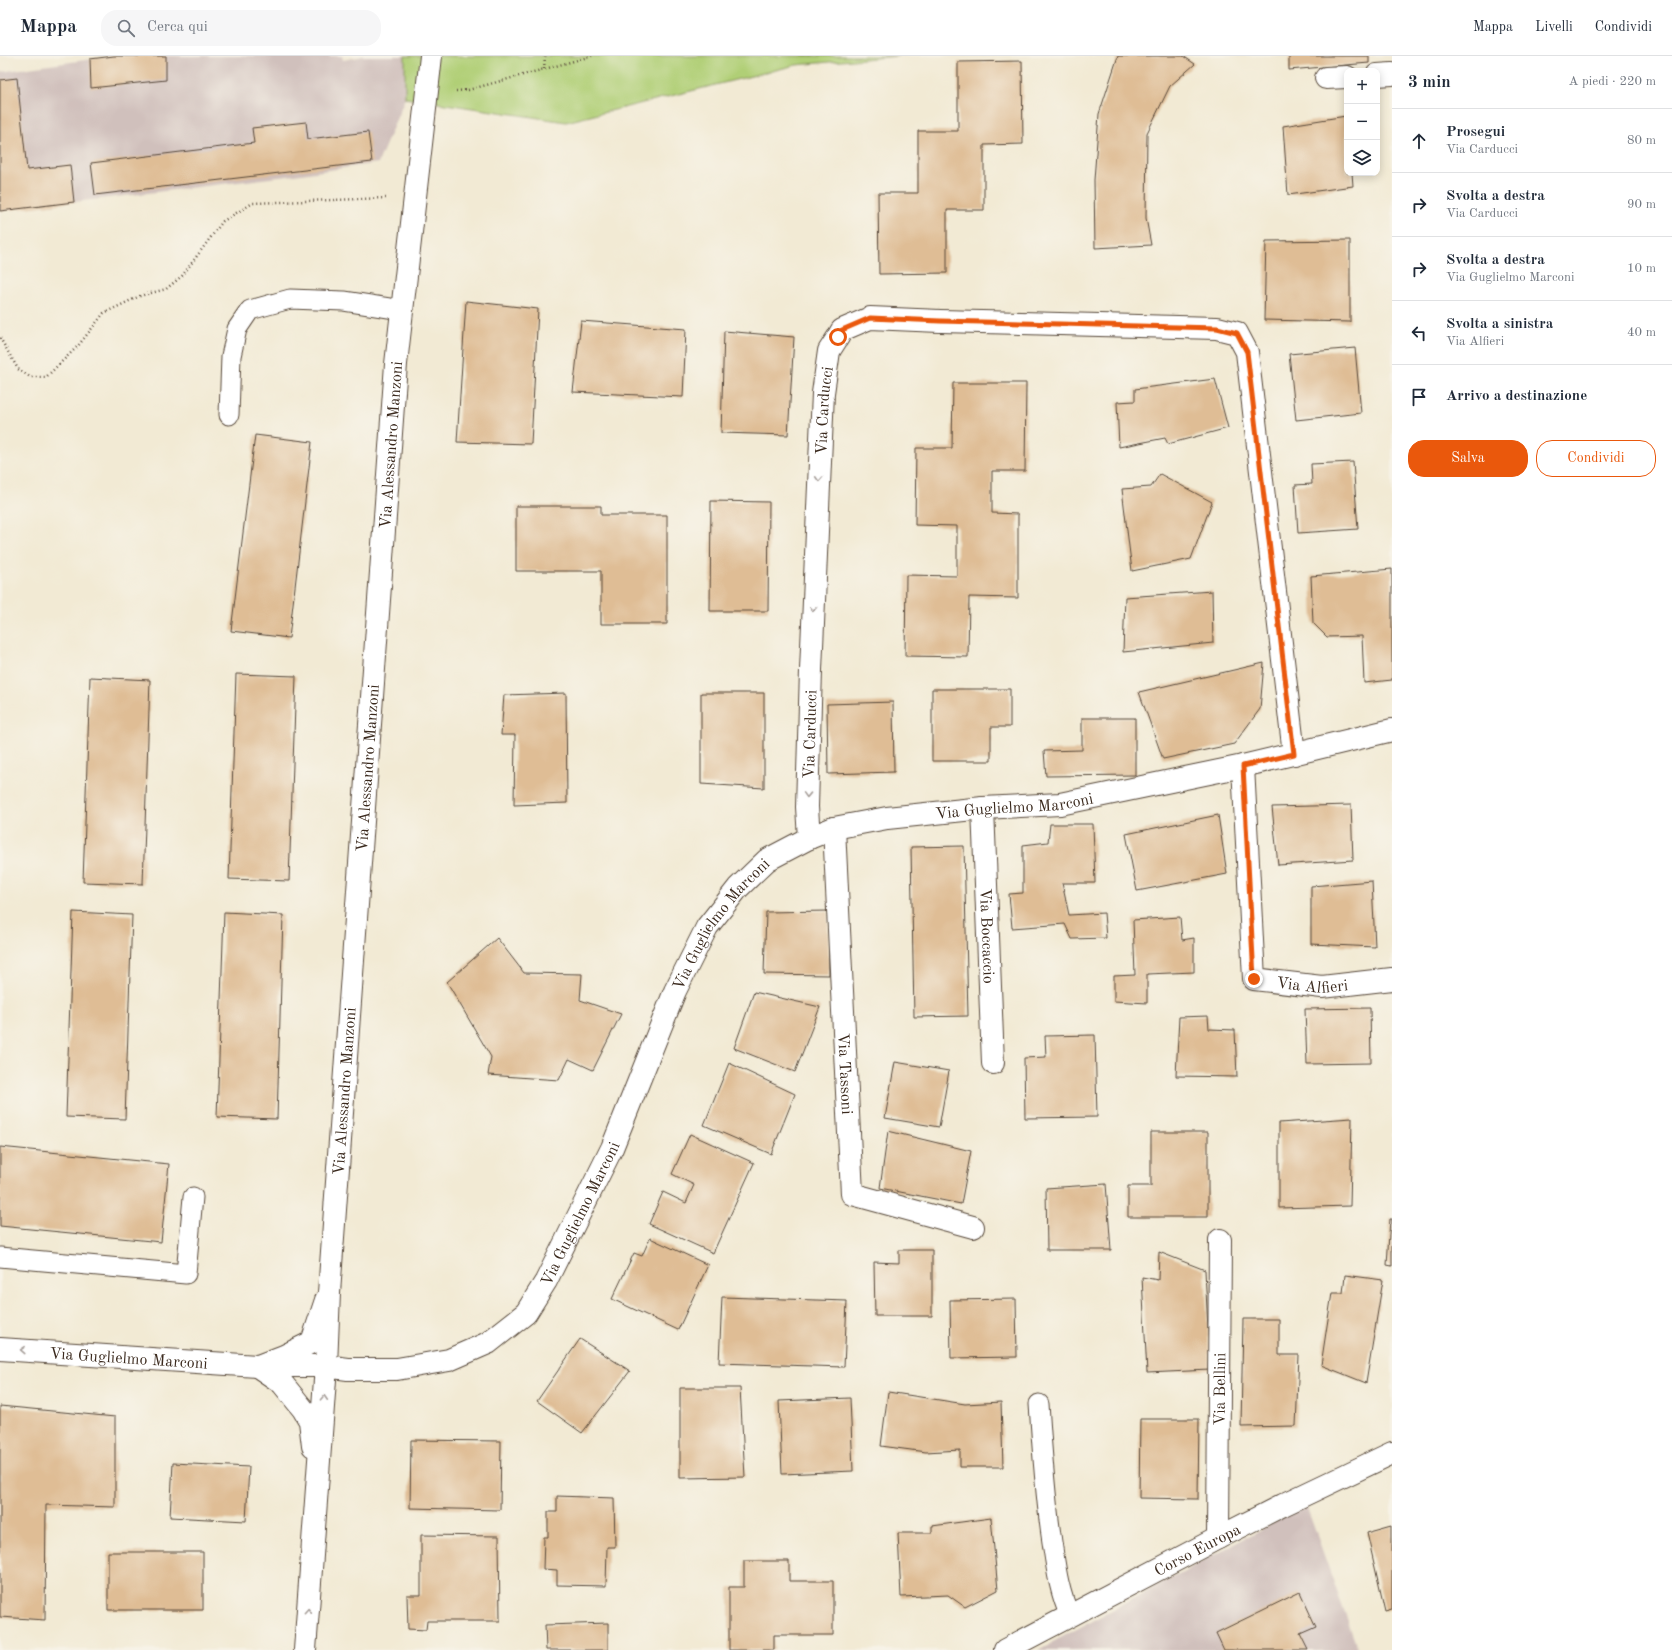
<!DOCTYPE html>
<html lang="it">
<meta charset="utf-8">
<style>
:root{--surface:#fff;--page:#f6f6f7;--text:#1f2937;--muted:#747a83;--line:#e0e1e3;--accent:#ea580c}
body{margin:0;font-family:"Old Standard TT",serif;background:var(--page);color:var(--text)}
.controls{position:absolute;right:12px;top:12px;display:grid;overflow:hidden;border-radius:8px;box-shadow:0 2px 10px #0003}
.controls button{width:36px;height:36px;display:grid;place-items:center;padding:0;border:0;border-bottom:1px solid var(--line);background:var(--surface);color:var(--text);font:20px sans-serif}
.stop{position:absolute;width:12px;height:12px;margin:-9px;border:3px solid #ea580c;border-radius:50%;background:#fff}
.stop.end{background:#ea580c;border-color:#fff;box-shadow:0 1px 4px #0008}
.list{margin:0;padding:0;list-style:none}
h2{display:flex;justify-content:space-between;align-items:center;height:52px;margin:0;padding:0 16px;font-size:17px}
h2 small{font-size:13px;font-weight:400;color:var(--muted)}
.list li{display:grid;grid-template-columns:26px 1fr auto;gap:12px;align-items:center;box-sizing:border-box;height:64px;padding:0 16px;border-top:1px solid var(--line)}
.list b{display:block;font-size:15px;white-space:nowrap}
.list p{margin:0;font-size:13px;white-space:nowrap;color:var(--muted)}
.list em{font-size:13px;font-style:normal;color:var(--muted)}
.actions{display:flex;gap:8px;padding:12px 16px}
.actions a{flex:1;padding:9px 0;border:1px solid var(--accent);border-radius:16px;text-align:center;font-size:14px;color:var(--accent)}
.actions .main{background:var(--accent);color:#fff}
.icon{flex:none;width:22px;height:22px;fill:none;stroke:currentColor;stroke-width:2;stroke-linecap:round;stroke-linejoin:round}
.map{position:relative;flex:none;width:1392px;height:1594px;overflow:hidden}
header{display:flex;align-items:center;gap:24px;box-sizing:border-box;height:56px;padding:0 20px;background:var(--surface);border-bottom:1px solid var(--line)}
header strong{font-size:19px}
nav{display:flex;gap:22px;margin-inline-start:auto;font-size:14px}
.search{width:280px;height:36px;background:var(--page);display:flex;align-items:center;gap:10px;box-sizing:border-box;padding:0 14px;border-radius:16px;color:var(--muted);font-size:15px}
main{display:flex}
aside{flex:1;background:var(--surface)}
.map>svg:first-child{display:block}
.industrial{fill:#d0c0bc}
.green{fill:#b0cf76;stroke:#767c4a}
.building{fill:#dfbd95}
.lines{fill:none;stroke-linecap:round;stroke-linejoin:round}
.lane-casing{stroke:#564739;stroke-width:21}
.street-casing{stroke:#564739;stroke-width:24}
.secondary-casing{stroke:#564739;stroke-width:24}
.path{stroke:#564739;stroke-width:2.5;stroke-dasharray:1 3;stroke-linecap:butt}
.lane{stroke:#fff;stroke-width:19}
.street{stroke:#fff;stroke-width:22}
.secondary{stroke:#fff;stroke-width:22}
.oneway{stroke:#a79f9a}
.route{stroke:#ea580c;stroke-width:5}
.labels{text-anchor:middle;stroke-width:3;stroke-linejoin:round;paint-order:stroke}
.street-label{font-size:16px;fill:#3b2a1e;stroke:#f7f3e8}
</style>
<header>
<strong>Mappa</strong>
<div class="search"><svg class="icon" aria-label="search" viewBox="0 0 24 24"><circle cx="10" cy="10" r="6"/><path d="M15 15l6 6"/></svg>Cerca qui</div>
<nav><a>Mappa</a><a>Livelli</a><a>Condividi</a></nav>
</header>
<main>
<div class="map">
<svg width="1392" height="1594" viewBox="0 0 1392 1594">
<rect width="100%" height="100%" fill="#f7f3e8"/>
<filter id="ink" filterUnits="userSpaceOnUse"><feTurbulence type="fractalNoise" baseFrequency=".025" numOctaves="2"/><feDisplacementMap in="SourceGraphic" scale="8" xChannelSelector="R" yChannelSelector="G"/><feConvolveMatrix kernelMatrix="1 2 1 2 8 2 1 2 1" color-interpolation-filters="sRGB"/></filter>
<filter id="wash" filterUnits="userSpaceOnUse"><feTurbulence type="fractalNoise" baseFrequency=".012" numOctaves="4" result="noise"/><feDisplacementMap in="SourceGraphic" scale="16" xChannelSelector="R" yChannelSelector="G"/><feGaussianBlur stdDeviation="0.9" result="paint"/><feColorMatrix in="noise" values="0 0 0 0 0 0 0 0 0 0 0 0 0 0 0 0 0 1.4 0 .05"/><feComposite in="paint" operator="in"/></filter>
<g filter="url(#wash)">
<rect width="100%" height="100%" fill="#f2ead4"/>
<path class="industrial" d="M 114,0 L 342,0 L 343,4 L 364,0 L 405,0 L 405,42 L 378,107 L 287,120 L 0,155 L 0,16 Z
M 1306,1449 L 1358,1594 L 1038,1594 Z"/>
<path class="green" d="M 405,0 L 898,0 L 796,9 L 566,66 L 405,42 Z"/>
<g id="blocks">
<path class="building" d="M 114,0 L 166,0 L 166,24 L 91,32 L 90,3 Z
M 1118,0 L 1183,0 L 1195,8 L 1170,30 L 1147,77 L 1146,162 L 1151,189 L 1095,192 L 1094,124 L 1099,58 Z
M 1289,0 L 1369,0 L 1369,7 L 1289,14 Z
M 1022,5 L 1023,88 L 984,89 L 984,154 L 947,154 L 947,217 L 879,218 L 878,137 L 918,137 L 918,75 L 958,75 L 958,6 Z
M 17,22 L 27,114 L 70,109 L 74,146 L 0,155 L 0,24 Z
M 1346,60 L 1347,117 L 1352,117 L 1353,130 L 1288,139 L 1283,70 Z
M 306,66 L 308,83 L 368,76 L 372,106 L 95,139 L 91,107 L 254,87 L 252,72 Z
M 1350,184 L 1350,266 L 1264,264 L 1266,185 Z
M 466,245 L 538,253 L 531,388 L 457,386 Z
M 581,265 L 686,273 L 683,341 L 573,336 Z
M 724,275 L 794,281 L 788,379 L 721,377 Z
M 1355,292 L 1361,357 L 1296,364 L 1289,298 Z
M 1215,323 L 1228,372 L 1168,388 L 1165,382 L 1119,391 L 1117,346 L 1135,345 L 1135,333 Z
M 953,327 L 1026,327 L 1025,415 L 992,415 L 992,457 L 1018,458 L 1018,542 L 969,541 L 968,601 L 905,600 L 906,519 L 957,520 L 957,470 L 915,469 L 916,392 L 952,392 Z
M 255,379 L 312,386 L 289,582 L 231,575 Z
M 1353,406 L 1358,473 L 1298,477 L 1295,429 L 1312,428 L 1311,408 Z
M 1160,418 L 1212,446 L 1191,503 L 1132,515 L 1122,433 L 1151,431 Z
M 711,445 L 769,446 L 768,555 L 710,555 Z
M 516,450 L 601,450 L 601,459 L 667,459 L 667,568 L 601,568 L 601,515 L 516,515 Z
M 1392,513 L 1392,624 L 1364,627 L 1362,580 L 1327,581 L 1313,567 L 1311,520 Z
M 1212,535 L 1213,587 L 1123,596 L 1125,541 Z
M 1264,607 L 1260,653 L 1234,688 L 1163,703 L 1139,636 Z
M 236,618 L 296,620 L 289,825 L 229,823 Z
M 90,621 L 150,624 L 143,828 L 83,826 Z
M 932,633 L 1010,633 L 1010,671 L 991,671 L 991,705 L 932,705 Z
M 566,637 L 567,747 L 514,749 L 515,679 L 501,679 L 504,639 Z
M 701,637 L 764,637 L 764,732 L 701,728 Z
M 893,646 L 894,716 L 828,718 L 827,648 Z
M 1082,662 L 1135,662 L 1135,719 L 1046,720 L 1044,695 L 1082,694 Z
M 1351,749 L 1353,804 L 1278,809 L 1272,751 Z
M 1218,759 L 1227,818 L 1137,835 L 1126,778 Z
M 1050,768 L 1093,768 L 1095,827 L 1062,827 L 1069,859 L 1104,857 L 1106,882 L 1072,883 L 1065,868 L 1012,872 L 1009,838 L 1023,837 L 1023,789 L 1048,786 Z
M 964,790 L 968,960 L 914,961 L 911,791 Z
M 1372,825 L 1375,891 L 1311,888 L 1311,830 Z
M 828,855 L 829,919 L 764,918 L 766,856 Z
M 73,856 L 132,859 L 125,1063 L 66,1061 Z
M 224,856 L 283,859 L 277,1063 L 217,1061 Z
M 1180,861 L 1182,884 L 1194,882 L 1194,916 L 1147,918 L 1147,947 L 1114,945 L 1114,920 L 1135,919 L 1133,864 Z
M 497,882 L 524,917 L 582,918 L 580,944 L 621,958 L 593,1014 L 569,1003 L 559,1024 L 488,1019 L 491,1001 L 447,926 Z
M 754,936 L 820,951 L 795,1016 L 734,992 Z
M 1370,952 L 1371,1007 L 1307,1008 L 1305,953 Z
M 1208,960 L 1209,973 L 1235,974 L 1237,1021 L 1176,1020 L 1179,961 Z
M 1095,979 L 1097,1061 L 1025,1062 L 1024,1002 L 1046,1001 L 1045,980 Z
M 895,1006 L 949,1015 L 939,1071 L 885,1062 Z
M 729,1007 L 795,1038 L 771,1098 L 704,1069 Z
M 1352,1062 L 1350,1150 L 1279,1152 L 1279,1067 Z
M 888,1075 L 971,1095 L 961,1148 L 880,1132 Z
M 1151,1076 L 1208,1076 L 1208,1161 L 1128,1161 L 1128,1130 L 1151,1130 Z
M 690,1078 L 754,1107 L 713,1197 L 649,1168 L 663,1136 L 686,1147 L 694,1129 L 672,1118 Z
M 0,1091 L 169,1108 L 161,1186 L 0,1170 Z
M 1106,1128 L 1111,1194 L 1047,1194 L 1046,1132 Z
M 1390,1163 L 1392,1163 L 1392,1210 L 1387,1209 Z
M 650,1182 L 708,1209 L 678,1274 L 612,1243 L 634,1197 L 642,1200 Z
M 899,1194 L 932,1194 L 932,1260 L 875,1260 L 874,1206 L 899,1207 Z
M 1159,1196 L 1205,1214 L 1210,1314 L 1147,1317 L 1142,1221 L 1158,1224 Z
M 1345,1219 L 1383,1224 L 1366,1327 L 1321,1309 L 1332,1237 L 1343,1237 Z
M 722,1241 L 847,1245 L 844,1311 L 719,1307 Z
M 1016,1243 L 1017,1301 L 951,1302 L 950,1244 Z
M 1243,1263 L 1279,1263 L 1279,1299 L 1299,1299 L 1296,1370 L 1241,1371 Z
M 580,1283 L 630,1315 L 582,1377 L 537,1345 Z
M 680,1332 L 740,1332 L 745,1421 L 680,1422 Z
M 888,1336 L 965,1348 L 1001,1346 L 1003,1411 L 960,1411 L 960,1394 L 926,1396 L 881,1390 Z
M 850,1342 L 853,1415 L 782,1418 L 779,1345 Z
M 0,1350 L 115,1361 L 115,1451 L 46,1449 L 45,1564 L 0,1561 Z
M 1140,1363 L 1199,1363 L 1198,1443 L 1139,1442 Z
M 411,1384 L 501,1385 L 500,1454 L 410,1452 Z
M 173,1407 L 249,1411 L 246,1465 L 170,1461 Z
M 557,1440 L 614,1442 L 615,1491 L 607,1491 L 606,1530 L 557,1529 L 557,1514 L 543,1513 L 544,1481 L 548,1481 L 548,1456 L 557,1456 Z
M 991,1462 L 998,1534 L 965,1551 L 948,1539 L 901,1541 L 898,1477 L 932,1477 L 932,1470 Z
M 1392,1470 L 1392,1553 L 1385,1555 L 1367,1477 Z
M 421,1479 L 499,1480 L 500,1565 L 427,1565 L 426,1574 L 408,1573 L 407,1539 L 421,1539 Z
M 108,1496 L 203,1496 L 203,1554 L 108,1554 Z
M 744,1505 L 789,1505 L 789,1525 L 833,1525 L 833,1579 L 774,1579 L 774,1594 L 729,1594 L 729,1531 L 744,1531 Z
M 1300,1536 L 1316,1571 L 1300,1578 L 1308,1594 L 1224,1594 L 1216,1577 Z
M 608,1567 L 608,1594 L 546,1594 L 545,1569 Z"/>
</g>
</g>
<g filter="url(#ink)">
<use href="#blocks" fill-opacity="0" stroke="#564739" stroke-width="1"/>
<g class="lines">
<g class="lane-casing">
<path id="lane" d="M 229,359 L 231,300 L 237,273 L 250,254 L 290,243 L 344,245 L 402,254
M 0,1201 L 186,1218 L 193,1141
M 1039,1348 C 1042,1394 1045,1440 1052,1486 C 1056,1512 1059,1536 1070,1560"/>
</g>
<g class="street-casing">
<g id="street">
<path d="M 1377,19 L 1392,18"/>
<path d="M 1326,22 L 1347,21"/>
<path id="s1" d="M 1243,710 L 1254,923 L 1322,931 L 1392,923"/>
<path id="s2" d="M 983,752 L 993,1007"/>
<path id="s3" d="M 834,772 L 852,1138 L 973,1171"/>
<path id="s4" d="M 809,782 L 807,751 L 811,614 L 823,337 L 829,295 L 838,281 L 842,274 L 870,262 L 940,265 L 1217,272 L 1237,277 L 1247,296 L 1294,698"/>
<path d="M 257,1310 L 282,1327 L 303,1353 L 310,1365 L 313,1390"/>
<path d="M 258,1310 L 284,1300 L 312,1286 L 326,1244"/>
<path id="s5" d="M 1218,1482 L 1220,1184"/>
<path id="s6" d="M 305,1594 L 326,1310 L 348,1313 L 397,1313 L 449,1304 L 488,1287 L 526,1257 L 546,1225 L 612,1092 L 675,935 L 707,871 L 738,832 L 767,804 L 809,782 L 834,772 L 887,762 L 983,752 L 1060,748 L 1243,710 L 1392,674"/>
</g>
</g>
<g class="secondary-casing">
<g id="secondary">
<path id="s7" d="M 0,1293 L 257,1310 L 326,1310 L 329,1237 L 396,308 L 431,0"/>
<path id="s8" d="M 1005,1594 L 1218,1482 L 1283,1449 L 1392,1397"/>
</g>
</g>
<path class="path" d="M 544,13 L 545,0
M 456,35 L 468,34 L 592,0
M 0,282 L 18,313 L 30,321 L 46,321 L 78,290 L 104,257 L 140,240 L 166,233 L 182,220 L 223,165 L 253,147 L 386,142"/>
<use href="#lane" class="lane"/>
<use href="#street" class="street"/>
<use href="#secondary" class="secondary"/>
</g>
<defs><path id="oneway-chevron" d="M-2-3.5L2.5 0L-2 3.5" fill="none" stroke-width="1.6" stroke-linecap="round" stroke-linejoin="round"/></defs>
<g class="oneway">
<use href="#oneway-chevron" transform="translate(819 423) rotate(93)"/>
<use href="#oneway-chevron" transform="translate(813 553) rotate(93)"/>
<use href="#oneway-chevron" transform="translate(807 739) rotate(92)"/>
<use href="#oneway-chevron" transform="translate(23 1294) rotate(-177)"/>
<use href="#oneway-chevron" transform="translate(324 1342) rotate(-87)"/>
<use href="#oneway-chevron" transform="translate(308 1555) rotate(-86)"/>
</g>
</g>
<g class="lines" filter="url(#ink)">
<path class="route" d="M 838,281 L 842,274 L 870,262 L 940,265 L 1217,272 L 1237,277 L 1247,296 L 1294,698 L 1243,710 L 1254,923"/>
</g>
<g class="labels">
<g class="street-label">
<text dy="6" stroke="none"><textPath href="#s4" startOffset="428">Via Carducci</textPath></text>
<text dy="6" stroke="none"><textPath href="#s7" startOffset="1250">Via Alessandro Manzoni</textPath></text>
<text dy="6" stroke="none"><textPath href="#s4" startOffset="104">Via Carducci</textPath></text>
<text dy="6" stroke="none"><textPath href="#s7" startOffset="926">Via Alessandro Manzoni</textPath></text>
<text dy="6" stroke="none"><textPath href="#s6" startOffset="1273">Via Guglielmo Marconi</textPath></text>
<text dy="6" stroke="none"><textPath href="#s6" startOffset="937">Via Guglielmo Marconi</textPath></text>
<text dy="6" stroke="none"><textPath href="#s2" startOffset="128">Via Boccaccio</textPath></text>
<text dy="6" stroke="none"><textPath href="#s1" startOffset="272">Via Alfieri</textPath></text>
<text dy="6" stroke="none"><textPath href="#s3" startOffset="246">Via Tassoni</textPath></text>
<text dy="6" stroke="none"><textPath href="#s7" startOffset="602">Via Alessandro Manzoni</textPath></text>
<text dy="6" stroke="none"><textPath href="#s6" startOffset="613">Via Guglielmo Marconi</textPath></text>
<text dy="6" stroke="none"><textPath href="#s7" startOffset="129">Via Guglielmo Marconi</textPath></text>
<text dy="6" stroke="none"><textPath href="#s5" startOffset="149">Via Bellini</textPath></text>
<text dy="6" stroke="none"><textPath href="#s8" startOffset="217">Corso Europa</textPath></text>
</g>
</g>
</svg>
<div class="controls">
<button>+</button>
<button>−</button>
<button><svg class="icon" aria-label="layers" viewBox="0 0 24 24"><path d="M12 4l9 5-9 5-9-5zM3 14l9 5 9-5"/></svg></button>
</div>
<div class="stop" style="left:838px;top:281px"></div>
<div class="stop end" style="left:1254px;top:923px"></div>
</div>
<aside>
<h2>3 min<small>A piedi · 220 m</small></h2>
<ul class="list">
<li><svg class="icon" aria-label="ahead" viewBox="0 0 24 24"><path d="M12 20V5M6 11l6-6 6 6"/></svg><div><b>Prosegui</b><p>Via Carducci</p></div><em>80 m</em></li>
<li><svg class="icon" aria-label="right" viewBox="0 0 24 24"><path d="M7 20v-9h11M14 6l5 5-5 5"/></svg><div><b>Svolta a destra</b><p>Via Carducci</p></div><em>90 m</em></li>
<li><svg class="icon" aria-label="right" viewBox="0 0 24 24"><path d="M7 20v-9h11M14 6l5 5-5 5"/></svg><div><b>Svolta a destra</b><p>Via Guglielmo Marconi</p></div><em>10 m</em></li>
<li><svg class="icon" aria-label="left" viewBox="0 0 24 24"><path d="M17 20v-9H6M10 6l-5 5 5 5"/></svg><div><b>Svolta a sinistra</b><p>Via Alfieri</p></div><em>40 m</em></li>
<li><svg class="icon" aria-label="arrive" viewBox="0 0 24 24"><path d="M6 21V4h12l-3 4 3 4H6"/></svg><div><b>Arrivo a destinazione</b></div></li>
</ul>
<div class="actions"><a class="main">Salva</a><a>Condividi</a></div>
</aside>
</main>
